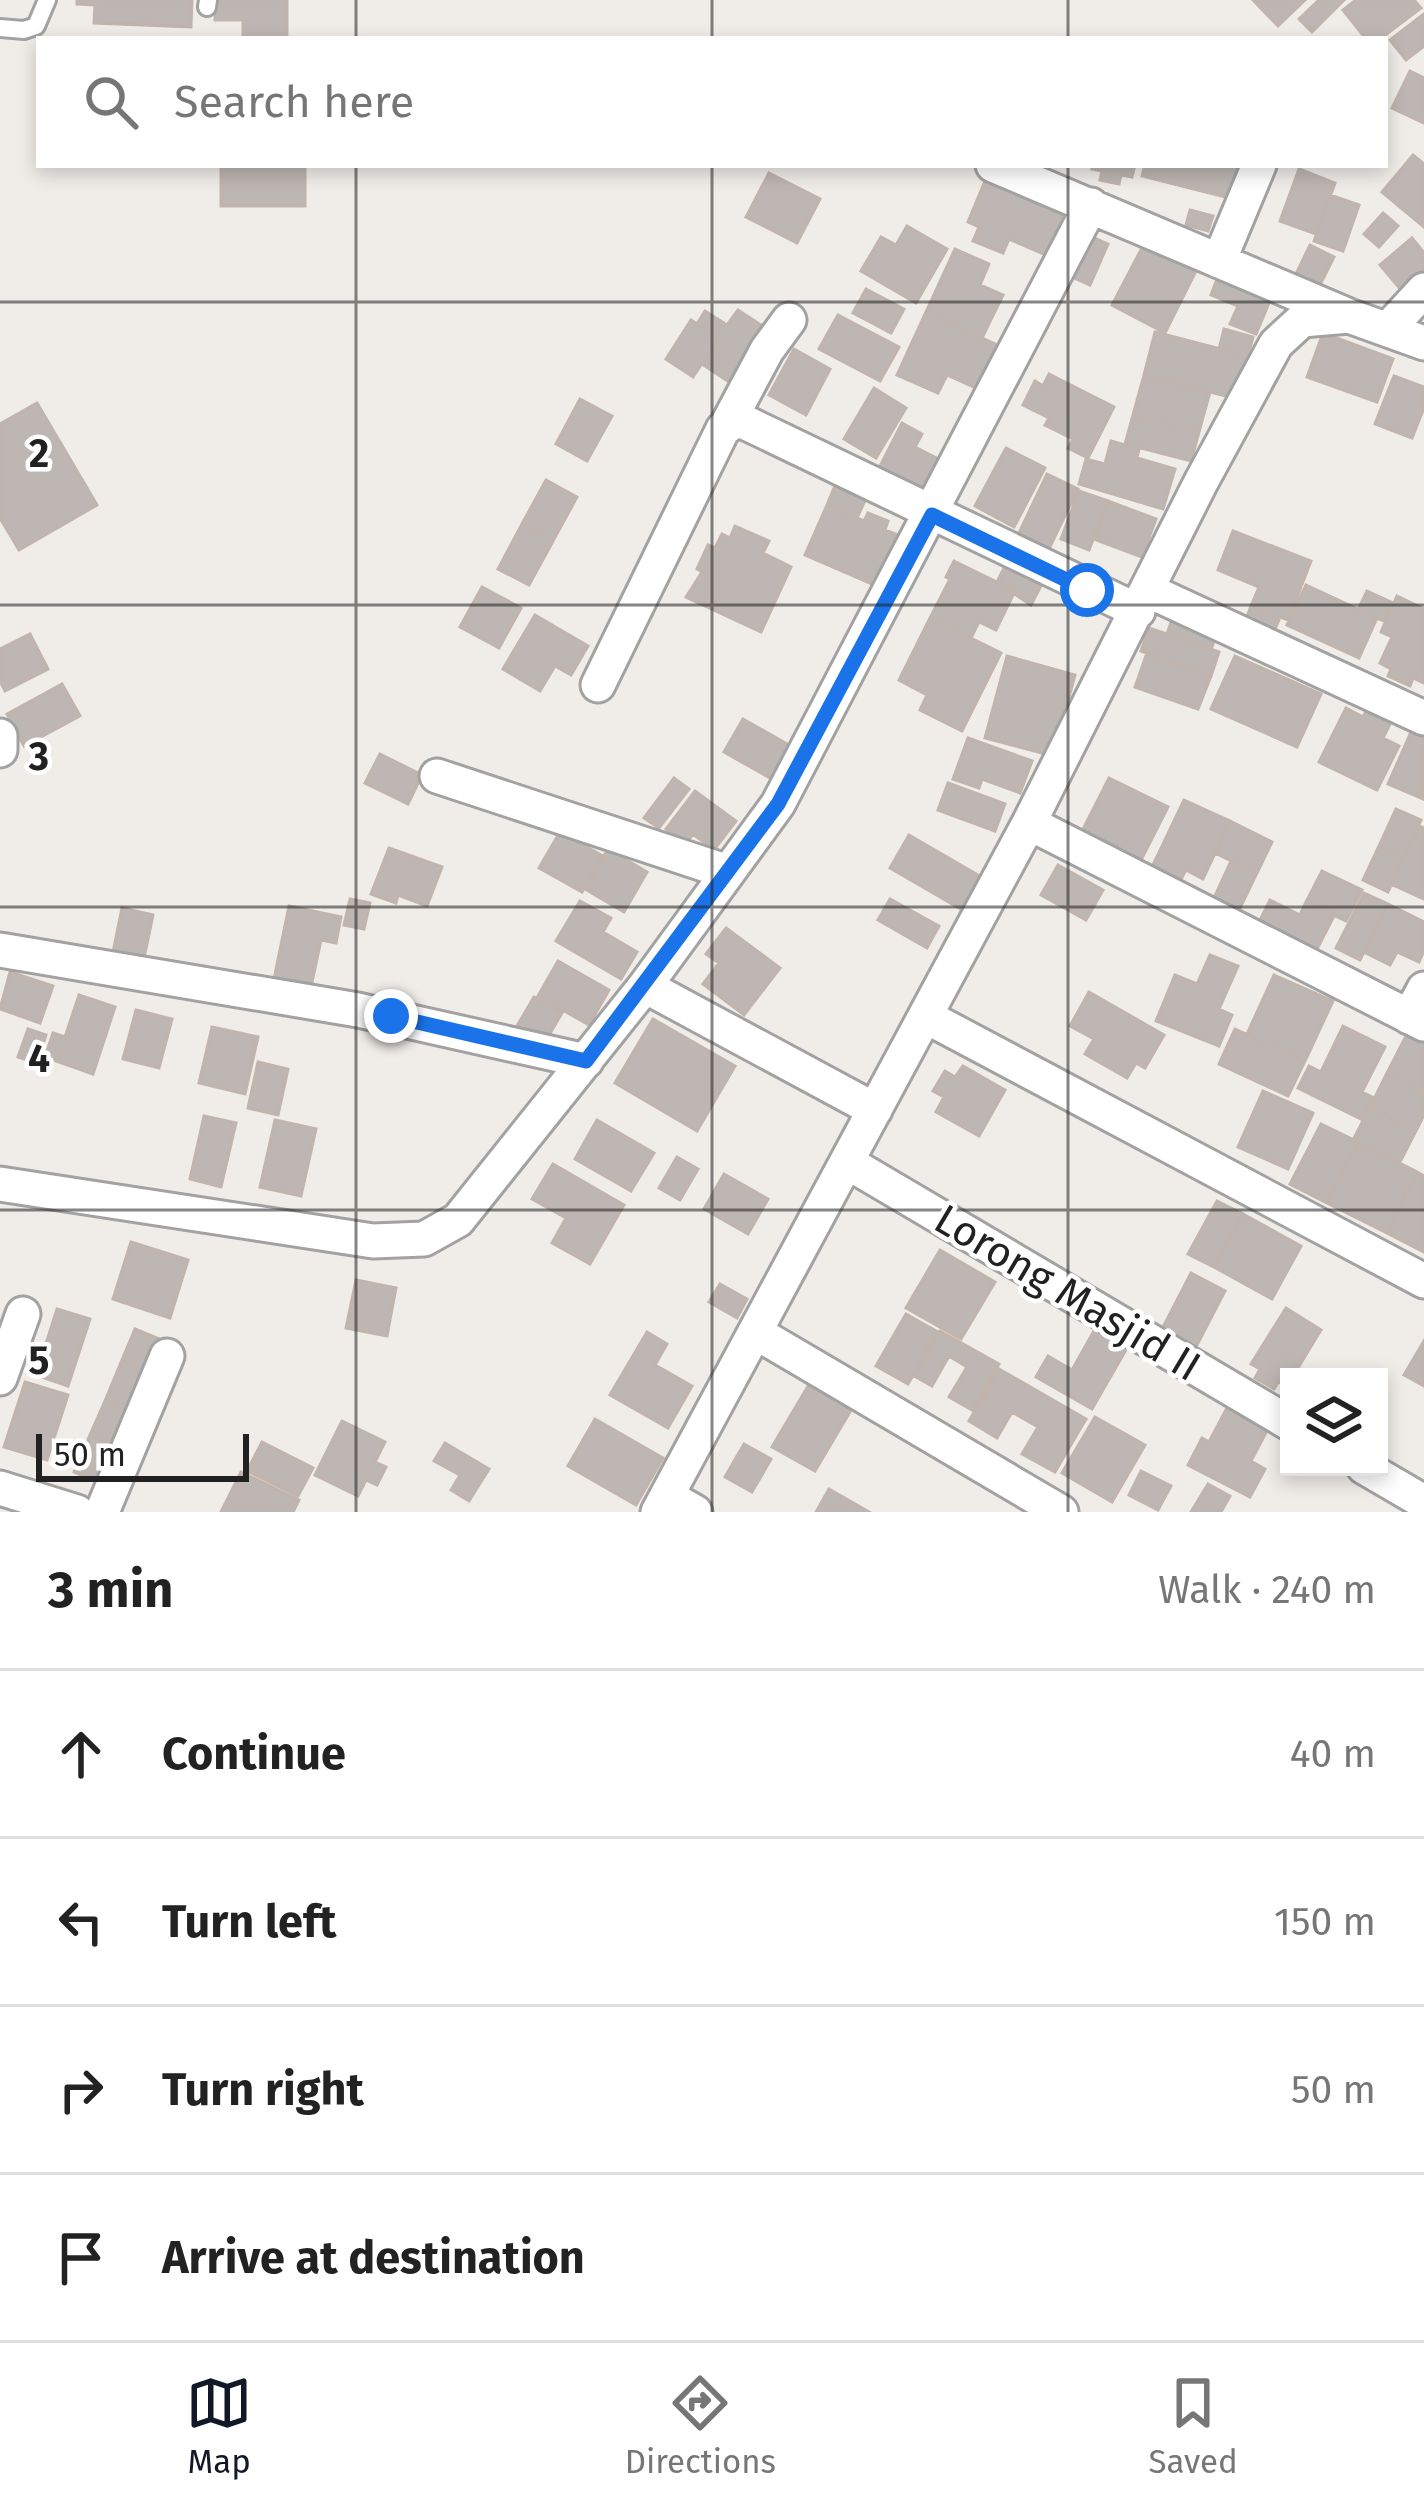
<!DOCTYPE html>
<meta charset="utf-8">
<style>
:root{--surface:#fff;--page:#f6f6f6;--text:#222;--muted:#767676;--line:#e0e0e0;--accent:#111827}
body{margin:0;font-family:"Fira Sans",sans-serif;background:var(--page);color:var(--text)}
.controls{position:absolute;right:36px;bottom:36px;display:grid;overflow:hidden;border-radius:0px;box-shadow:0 6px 18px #0003}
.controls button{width:108px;height:108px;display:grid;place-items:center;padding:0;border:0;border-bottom:3px solid var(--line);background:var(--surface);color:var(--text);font:60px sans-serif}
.scale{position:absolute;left:36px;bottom:30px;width:213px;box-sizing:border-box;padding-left:12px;border:6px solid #212121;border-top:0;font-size:33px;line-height:42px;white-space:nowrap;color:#212121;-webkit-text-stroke:9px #fff;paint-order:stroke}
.stop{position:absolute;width:36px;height:36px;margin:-27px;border:9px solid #1a73e8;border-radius:50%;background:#fff}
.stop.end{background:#1a73e8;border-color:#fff;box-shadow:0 3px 12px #0008}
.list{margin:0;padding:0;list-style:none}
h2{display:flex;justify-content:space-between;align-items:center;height:156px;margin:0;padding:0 48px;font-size:51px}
h2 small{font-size:39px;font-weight:400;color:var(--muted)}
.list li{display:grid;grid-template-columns:78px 1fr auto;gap:36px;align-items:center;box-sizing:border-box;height:168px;padding:0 48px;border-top:3px solid var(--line)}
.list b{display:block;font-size:45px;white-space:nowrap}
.list em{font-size:39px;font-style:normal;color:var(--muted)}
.icon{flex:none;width:66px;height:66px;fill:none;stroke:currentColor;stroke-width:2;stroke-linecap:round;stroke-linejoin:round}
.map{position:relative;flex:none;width:1424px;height:1512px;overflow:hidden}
.search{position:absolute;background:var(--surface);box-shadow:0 6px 18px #0003;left:36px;right:36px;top:36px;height:132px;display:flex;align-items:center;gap:30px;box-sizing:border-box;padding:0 42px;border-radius:0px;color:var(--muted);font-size:45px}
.sheet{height:828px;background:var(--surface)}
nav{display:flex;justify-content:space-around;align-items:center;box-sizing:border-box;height:168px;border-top:3px solid var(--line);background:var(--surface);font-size:33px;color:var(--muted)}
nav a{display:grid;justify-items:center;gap:6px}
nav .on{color:var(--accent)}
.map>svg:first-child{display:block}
.building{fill:#bdb6b2;stroke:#c0b4ad;stroke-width:3}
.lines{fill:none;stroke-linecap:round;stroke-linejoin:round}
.lane-casing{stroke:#a2a2a2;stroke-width:22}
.street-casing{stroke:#a2a2a2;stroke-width:39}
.lane{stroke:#fff;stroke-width:16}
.street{stroke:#fff;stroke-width:33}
.route{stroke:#1a73e8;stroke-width:15}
.grid{fill:none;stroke:#212121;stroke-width:3;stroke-opacity:0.55}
.labels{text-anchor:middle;stroke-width:9;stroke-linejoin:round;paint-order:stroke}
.street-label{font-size:42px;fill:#212121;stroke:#fff}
.grid-label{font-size:39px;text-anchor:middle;font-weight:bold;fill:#212121;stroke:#fff;stroke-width:9;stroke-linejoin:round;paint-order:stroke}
</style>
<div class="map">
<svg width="1424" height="1512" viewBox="0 0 1424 1512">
<rect width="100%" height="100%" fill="#f0ede9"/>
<path class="building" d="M 77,0 L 192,0 L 191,27 L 94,23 L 95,5 L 77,4 Z
M 216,0 L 287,0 L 287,37 L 243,37 L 243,20 L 215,20 Z
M 1253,0 L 1305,0 L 1278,26 Z
M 1319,0 L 1344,0 L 1312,32 L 1299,19 Z
M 1356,0 L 1414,0 L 1421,8 L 1380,39 L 1366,39 L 1343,10 Z
M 1424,14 L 1424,46 L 1406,60 L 1390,40 Z
M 1410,71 L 1424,78 L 1424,123 L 1392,108 Z
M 1413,155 L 1424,164 L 1424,227 L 1382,192 Z
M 221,165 L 305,165 L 305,206 L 221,206 Z
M 1093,165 L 1135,165 L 1132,177 L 1121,175 L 1119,184 L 1100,180 L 1102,171 L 1092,169 Z
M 1145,165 L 1242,165 L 1233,199 L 1142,176 Z
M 1299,169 L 1335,183 L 1316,234 L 1280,221 Z
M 769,173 L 820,199 L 797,243 L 746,217 Z
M 985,181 L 1071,217 L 1053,258 L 1009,239 L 1003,253 L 973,241 L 979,227 L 968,222 Z
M 1330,195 L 1359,205 L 1343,251 L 1314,241 Z
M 1190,210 L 1213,216 L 1208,231 L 1186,225 Z
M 1383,213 L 1398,226 L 1379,247 L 1364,234 Z
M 907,226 L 947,249 L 916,303 L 861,271 L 881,237 L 896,245 Z
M 1090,236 L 1108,244 L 1090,285 L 1072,277 Z
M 1412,238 L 1424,253 L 1424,271 L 1401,290 L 1380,265 Z
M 1145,242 L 1197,269 L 1165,333 L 1112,305 Z
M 1310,245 L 1334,257 L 1320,285 L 1296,274 Z
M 955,249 L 989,264 L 980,285 L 1003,295 L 982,338 L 926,312 Z
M 1219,274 L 1272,296 L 1256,334 L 1230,324 L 1238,306 L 1211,295 Z
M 866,289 L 904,309 L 891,333 L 853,313 Z
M 738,310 L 764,327 L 729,382 L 702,364 L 719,338 L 697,324 L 705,311 L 727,325 Z
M 926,312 L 1006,349 L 987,393 L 947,375 L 938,393 L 897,375 Z
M 838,315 L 899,347 L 880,381 L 819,349 Z
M 691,320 L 719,338 L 693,377 L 666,359 Z
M 1224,329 L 1253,337 L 1248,356 L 1219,349 Z
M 1155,332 L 1248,356 L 1237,399 L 1144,375 Z
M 1323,333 L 1393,359 L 1377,402 L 1307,377 Z
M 794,349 L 830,369 L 806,415 L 769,395 Z
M 1049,374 L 1114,407 L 1088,458 L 1068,448 L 1073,439 L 1045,425 L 1049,418 L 1023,405 L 1035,381 L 1043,386 Z
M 1144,375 L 1210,392 L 1199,432 L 1133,415 Z
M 1394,376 L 1424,387 L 1424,408 L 1412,438 L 1375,424 Z
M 874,388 L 906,408 L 876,458 L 844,439 Z
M 580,399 L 612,416 L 587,461 L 556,444 Z
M 37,403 L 97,505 L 19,550 L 0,518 L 0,424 Z
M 1133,415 L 1199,432 L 1191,461 L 1125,444 Z
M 902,423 L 922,434 L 915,447 L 954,467 L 937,501 L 878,470 Z
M 1111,441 L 1139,449 L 1137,458 L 1175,469 L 1163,509 L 1079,484 L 1086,459 L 1105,464 Z
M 1006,448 L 1045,468 L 1014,527 L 975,506 Z
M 1047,474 L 1078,489 L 1045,557 L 1029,549 L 1032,542 L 1018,535 Z
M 546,480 L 577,497 L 553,541 L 522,524 Z
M 837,481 L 868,494 L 857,518 L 827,505 Z
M 1079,491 L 1108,501 L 1089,550 L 1061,539 Z
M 1108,501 L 1156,519 L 1142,557 L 1094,539 Z
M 827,505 L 864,521 L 868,513 L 888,521 L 885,530 L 901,536 L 879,587 L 805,555 Z
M 522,524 L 553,541 L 529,585 L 498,569 Z
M 735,526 L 769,541 L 763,553 L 791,567 L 761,632 L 686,597 L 702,572 L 697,569 L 708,545 L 715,548 L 722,534 L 730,538 Z
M 1233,531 L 1311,561 L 1288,620 L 1251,606 L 1259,587 L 1218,570 Z
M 954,561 L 1015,591 L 996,630 L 979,622 L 971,638 L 930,618 L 950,579 L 946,577 Z
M 1007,562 L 1044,580 L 1031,605 L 997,582 Z
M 1306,585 L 1377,618 L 1359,658 L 1287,625 Z
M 482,587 L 521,608 L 499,648 L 460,627 Z
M 1367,591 L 1393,603 L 1384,621 L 1358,610 Z
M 1397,596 L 1424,609 L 1424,683 L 1413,678 L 1410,686 L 1388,676 L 1391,669 L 1380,663 L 1392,637 L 1381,632 Z
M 1251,606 L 1280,617 L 1272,637 L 1244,625 Z
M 535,615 L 588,646 L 571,675 L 555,666 L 540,691 L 503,669 Z
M 930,618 L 1001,653 L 962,731 L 920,710 L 927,695 L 899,680 Z
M 1172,619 L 1216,635 L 1211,650 L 1167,634 Z
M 1149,628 L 1219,652 L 1211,676 L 1141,651 Z
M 30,634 L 48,669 L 5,691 L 0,681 L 0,649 Z
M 1147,653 L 1211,676 L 1198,709 L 1135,687 Z
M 1007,656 L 1075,675 L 1053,756 L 985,738 Z
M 1235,656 L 1321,694 L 1297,747 L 1211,709 Z
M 62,684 L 80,716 L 24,746 L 7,714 Z
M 1370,704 L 1394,716 L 1383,738 L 1399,746 L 1377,790 L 1319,762 L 1346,708 L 1363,717 Z
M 743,719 L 796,749 L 777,782 L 724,752 Z
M 1415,723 L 1424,726 L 1423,799 L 1388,784 Z
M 968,738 L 1032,761 L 1020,793 L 982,779 L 979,788 L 953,779 Z
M 380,754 L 422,775 L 408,804 L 365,783 Z
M 674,778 L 689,789 L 659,828 L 644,818 Z
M 1109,778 L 1168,807 L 1138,866 L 1079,837 Z
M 948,783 L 1005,804 L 995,831 L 938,810 Z
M 695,791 L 736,821 L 714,850 L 693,834 L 686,844 L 666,829 Z
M 1184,800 L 1230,821 L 1203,879 L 1186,870 L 1180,881 L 1152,867 Z
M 1396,809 L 1421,820 L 1404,857 L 1379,846 Z
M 1230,821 L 1272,842 L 1257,873 L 1215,853 Z
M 1419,826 L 1424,828 L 1424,899 L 1391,884 Z
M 560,832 L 603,856 L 582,892 L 539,868 Z
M 909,835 L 990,882 L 971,915 L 890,868 Z
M 1379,846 L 1404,857 L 1388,892 L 1363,880 Z
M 389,848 L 442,867 L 427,906 L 398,895 L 396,903 L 371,894 Z
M 608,849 L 647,872 L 624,912 L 585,889 Z
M 1231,861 L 1257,873 L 1239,910 L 1214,898 Z
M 1058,865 L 1103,890 L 1086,920 L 1041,895 Z
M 1322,871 L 1362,890 L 1346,921 L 1306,902 Z
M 1364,893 L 1388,904 L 1360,960 L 1336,948 Z
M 350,899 L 370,903 L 364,929 L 344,925 Z
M 890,899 L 939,926 L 927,948 L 878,920 Z
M 1270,900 L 1300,915 L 1306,902 L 1334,916 L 1311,961 L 1254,932 Z
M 580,901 L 611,918 L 603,932 L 637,952 L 621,979 L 556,941 Z
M 1388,904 L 1424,922 L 1424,951 L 1419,962 L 1397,952 L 1390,965 L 1364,952 Z
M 289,906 L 341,917 L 336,943 L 321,940 L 311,987 L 274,979 Z
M 122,908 L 153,915 L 143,963 L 112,957 Z
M 726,928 L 780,968 L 744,1015 L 703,984 L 719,963 L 706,954 Z
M 1210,955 L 1238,966 L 1219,1009 L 1232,1015 L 1219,1046 L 1156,1021 L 1175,975 L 1197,984 Z
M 558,961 L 609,990 L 589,1025 L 538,996 Z
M 10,972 L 53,986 L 40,1023 L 0,1009 Z
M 1274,975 L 1333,1001 L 1305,1061 L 1247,1034 Z
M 1089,992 L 1164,1035 L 1145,1068 L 1136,1063 L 1127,1078 L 1085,1054 L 1094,1039 L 1070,1026 Z
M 79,995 L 115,1007 L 93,1074 L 45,1057 L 53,1033 L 65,1037 Z
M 534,997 L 562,1013 L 545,1042 L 517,1026 Z
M 136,1010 L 172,1019 L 159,1068 L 123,1059 Z
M 653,1019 L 735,1066 L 697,1131 L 615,1083 Z
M 1343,1026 L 1385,1047 L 1362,1092 L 1372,1097 L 1361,1119 L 1298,1088 L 1309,1066 L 1321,1072 Z
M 212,1027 L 258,1037 L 245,1094 L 199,1083 Z
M 28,1029 L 46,1035 L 37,1063 L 18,1057 Z
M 1235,1029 L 1305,1061 L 1288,1096 L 1219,1064 Z
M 1409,1030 L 1424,1038 L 1424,1094 L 1386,1075 Z
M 258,1062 L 288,1069 L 278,1115 L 248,1108 Z
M 963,1066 L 1005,1090 L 979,1136 L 936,1112 L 944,1097 L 933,1091 L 945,1071 L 955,1077 Z
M 1386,1075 L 1424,1094 L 1424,1115 L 1416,1131 L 1370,1107 Z
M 1263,1091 L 1313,1113 L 1288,1169 L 1238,1147 Z
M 1370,1107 L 1416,1131 L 1399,1164 L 1353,1140 Z
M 204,1116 L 236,1123 L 221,1187 L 190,1179 Z
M 275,1120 L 316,1129 L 301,1196 L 260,1187 Z
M 597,1120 L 654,1153 L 631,1191 L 575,1159 Z
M 1321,1124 L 1358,1142 L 1327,1203 L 1290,1184 Z
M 1358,1142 L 1417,1172 L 1387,1233 L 1327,1203 Z
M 677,1157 L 698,1169 L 680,1200 L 659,1188 Z
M 553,1164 L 624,1205 L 590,1264 L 552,1243 L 566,1218 L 532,1199 Z
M 1417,1172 L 1424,1176 L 1424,1252 L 1387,1233 Z
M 724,1174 L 768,1199 L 748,1234 L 704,1209 Z
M 1217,1201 L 1243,1214 L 1214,1267 L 1188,1254 Z
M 1243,1214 L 1301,1246 L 1272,1299 L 1214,1267 Z
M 131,1242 L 188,1260 L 170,1318 L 113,1299 Z
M 940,1250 L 995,1282 L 961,1339 L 906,1308 Z
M 1191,1273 L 1225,1291 L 1196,1347 L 1162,1329 Z
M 356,1280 L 396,1288 L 387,1336 L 346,1328 Z
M 720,1284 L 747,1299 L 737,1318 L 709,1302 Z
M 1286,1308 L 1321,1330 L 1287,1386 L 1279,1381 L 1274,1389 L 1255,1378 L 1260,1369 L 1251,1364 Z
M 57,1309 L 90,1319 L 68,1386 L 36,1375 Z
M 906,1314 L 938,1332 L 908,1384 L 876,1366 Z
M 135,1329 L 167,1342 L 154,1374 L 122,1360 Z
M 1095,1329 L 1127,1348 L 1092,1409 L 1036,1377 L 1048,1356 L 1072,1370 Z
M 940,1331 L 999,1364 L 972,1410 L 949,1397 L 967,1367 L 949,1356 L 932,1386 L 914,1376 Z
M 647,1332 L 667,1344 L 655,1365 L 692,1386 L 668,1428 L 610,1395 Z
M 1424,1341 L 1424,1386 L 1404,1375 Z
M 122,1360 L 154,1374 L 137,1415 L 105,1401 Z
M 999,1369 L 1086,1419 L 1055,1472 L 1022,1454 L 1038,1427 L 1012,1412 L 997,1438 L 969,1421 Z
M 811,1381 L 854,1405 L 815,1471 L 772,1447 Z
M 25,1382 L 68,1395 L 47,1460 L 4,1447 Z
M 105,1401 L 137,1415 L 123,1448 L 90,1435 Z
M 1229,1404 L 1270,1425 L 1251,1461 L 1265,1469 L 1250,1497 L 1188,1465 L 1202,1438 L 1209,1442 Z
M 1095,1417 L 1145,1445 L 1112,1502 L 1062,1473 Z
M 595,1419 L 663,1458 L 636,1505 L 568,1466 Z
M 342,1421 L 385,1442 L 375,1462 L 386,1467 L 377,1485 L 366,1480 L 358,1496 L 315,1475 Z
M 90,1435 L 123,1448 L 106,1486 L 74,1472 Z
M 262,1442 L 313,1468 L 298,1496 L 247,1471 Z
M 445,1443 L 489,1469 L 469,1501 L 451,1490 L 460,1475 L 434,1461 Z
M 744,1444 L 771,1459 L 752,1492 L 725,1477 Z
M 1141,1471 L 1171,1486 L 1158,1510 L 1129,1495 Z
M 241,1472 L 299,1500 L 293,1512 L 221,1512 Z
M 1208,1484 L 1230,1496 L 1221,1512 L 1191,1512 Z
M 829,1489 L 869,1512 L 816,1512 Z"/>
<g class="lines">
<g class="lane-casing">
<path id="lane" d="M 207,7 L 208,0
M 0,28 L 24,30 L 36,26 L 47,0"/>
</g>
<g class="street-casing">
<path id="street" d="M 993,165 L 1349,316 L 1424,343
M 1219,261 L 1259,165
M 1388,329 L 1424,290
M 728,423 L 767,350 L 789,320
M 1147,590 L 1424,718
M 598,685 L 723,429 L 738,419 L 1138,611
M 0,736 L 0,750
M 437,776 L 728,872
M 1029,823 L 1424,1024
M 0,950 L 358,1010 L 586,1061
M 645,986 L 875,1110
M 925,1016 L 1424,1281
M 1409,1017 L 1424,989
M 847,1162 L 1289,1423
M 0,1184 L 373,1241 L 424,1239 L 458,1220 L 645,986 L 778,804 L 1091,205
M 755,1332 L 1061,1512
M 0,1378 L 23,1314
M 1364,1467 L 1424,1502
M 0,1488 L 77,1512
M 667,1496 L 695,1512
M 102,1512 L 167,1356
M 658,1512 L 1029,823 L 1201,482 L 1276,344 L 1302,320 L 1349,316"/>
</g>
<use href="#lane" class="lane"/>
<use href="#street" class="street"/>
</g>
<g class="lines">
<path class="route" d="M 391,1016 L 586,1061 L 778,804 L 932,515 L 1087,590"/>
</g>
<path class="grid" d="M 356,0 L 356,39M 712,0 L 712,39M 1068,0 L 1068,39M 356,165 L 356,1512M 712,165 L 712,1512M 1068,165 L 1068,1512M 0,302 L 1424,302M 0,605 L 1424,605M 0,907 L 1424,907M 0,1210 L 1424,1210"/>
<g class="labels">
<g class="street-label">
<text transform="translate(1068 1292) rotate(31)" y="15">Lorong Masjid II</text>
</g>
</g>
<g class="grid-label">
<text x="39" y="467">2</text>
<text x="39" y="770">3</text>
<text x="39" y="1072">4</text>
<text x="39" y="1374">5</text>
</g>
</svg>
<div class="controls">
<button><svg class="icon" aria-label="layers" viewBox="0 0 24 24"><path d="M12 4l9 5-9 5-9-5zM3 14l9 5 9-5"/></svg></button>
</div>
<div class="scale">50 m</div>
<div class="stop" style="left:1087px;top:590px"></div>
<div class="stop end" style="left:391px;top:1016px"></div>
<div class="search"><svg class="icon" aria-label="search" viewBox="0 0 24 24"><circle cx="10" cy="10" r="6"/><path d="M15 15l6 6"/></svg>Search here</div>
</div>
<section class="sheet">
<h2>3 min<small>Walk · 240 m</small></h2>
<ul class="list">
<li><svg class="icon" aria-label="ahead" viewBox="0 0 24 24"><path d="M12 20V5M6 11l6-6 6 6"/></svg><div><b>Continue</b></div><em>40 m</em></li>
<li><svg class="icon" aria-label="left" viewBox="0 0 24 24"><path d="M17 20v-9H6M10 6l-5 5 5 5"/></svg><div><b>Turn left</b></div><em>150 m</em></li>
<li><svg class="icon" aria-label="right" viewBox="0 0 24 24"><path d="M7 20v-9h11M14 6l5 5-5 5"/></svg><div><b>Turn right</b></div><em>50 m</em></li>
<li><svg class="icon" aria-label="arrive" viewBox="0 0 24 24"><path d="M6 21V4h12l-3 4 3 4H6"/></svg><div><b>Arrive at destination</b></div></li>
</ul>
</section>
<nav>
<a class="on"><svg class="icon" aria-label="map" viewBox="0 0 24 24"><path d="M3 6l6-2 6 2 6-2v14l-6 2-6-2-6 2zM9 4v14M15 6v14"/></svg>Map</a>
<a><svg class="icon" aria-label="directions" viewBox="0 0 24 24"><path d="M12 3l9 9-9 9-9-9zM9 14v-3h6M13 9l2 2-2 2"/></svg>Directions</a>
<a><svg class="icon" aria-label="saved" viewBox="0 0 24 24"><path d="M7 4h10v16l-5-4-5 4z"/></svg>Saved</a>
</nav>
